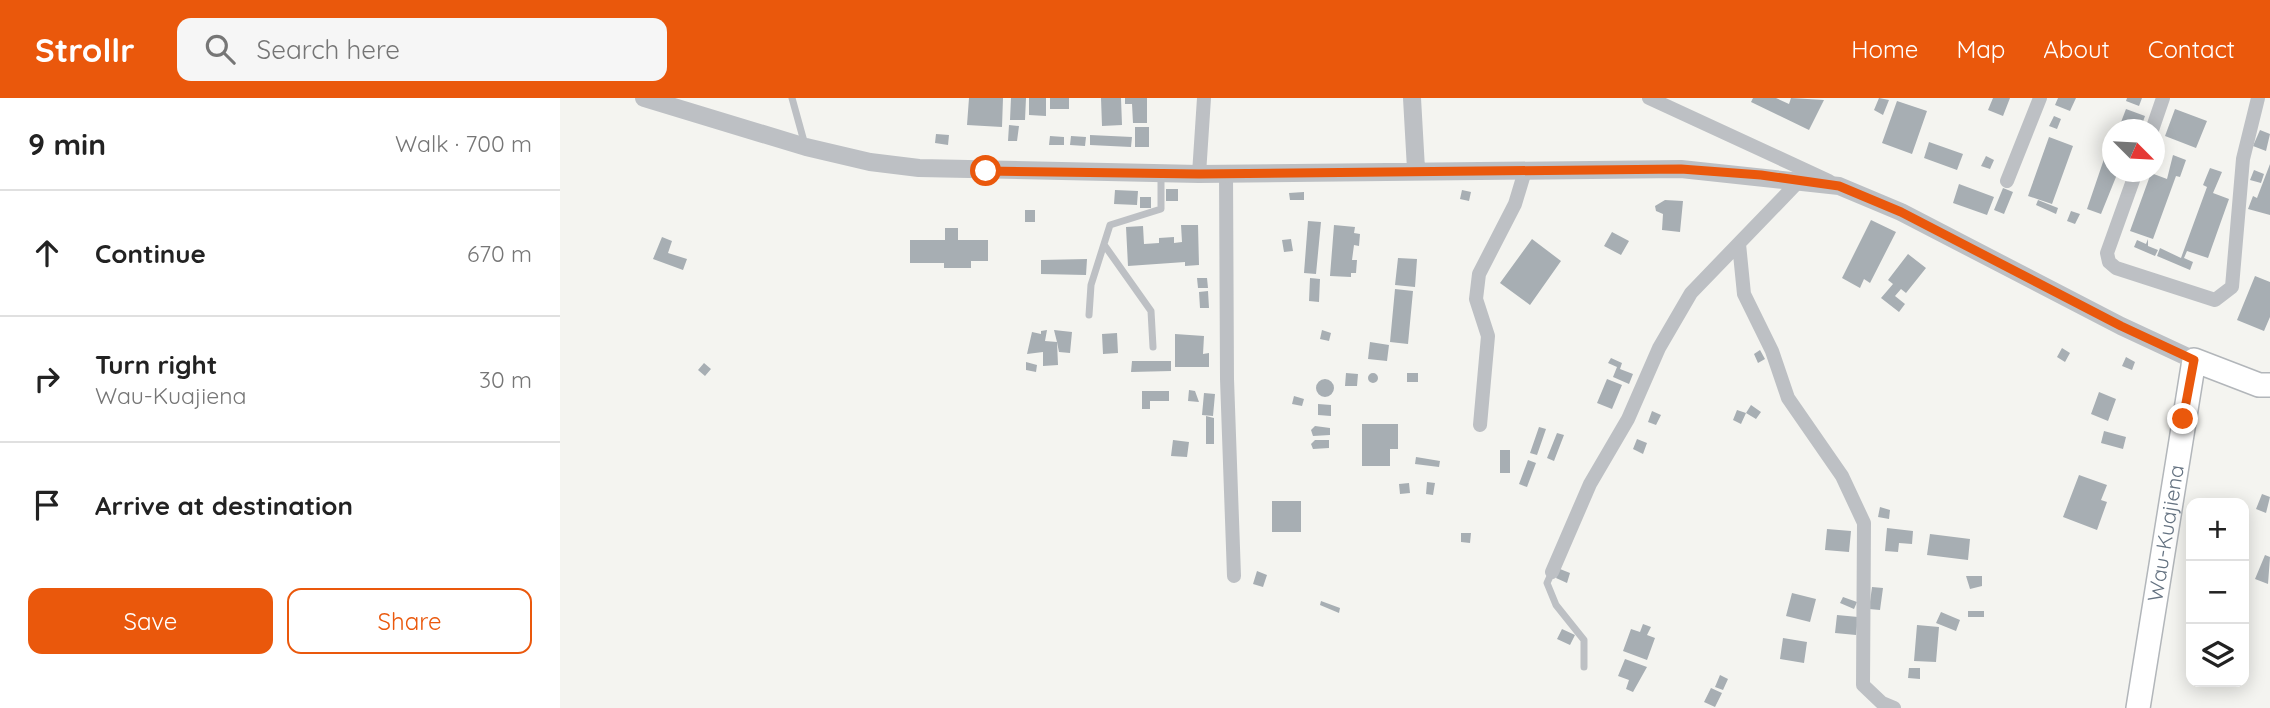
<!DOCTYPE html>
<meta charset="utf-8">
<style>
:root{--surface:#fff;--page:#f6f6f6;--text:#222;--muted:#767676;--line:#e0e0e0;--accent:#ea580c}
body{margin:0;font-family:Quicksand,sans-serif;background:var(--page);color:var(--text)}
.controls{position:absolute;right:21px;bottom:21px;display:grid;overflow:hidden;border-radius:14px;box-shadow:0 4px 18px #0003}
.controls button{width:63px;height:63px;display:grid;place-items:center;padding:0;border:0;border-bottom:2px solid var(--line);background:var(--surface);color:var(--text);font:35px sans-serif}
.compass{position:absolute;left:1542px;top:21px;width:63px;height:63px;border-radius:50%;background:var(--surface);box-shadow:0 4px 18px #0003;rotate:114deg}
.stop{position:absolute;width:21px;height:21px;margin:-16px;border:5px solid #ea580c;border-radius:50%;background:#fff}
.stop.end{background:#ea580c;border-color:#fff;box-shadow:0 2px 7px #0008}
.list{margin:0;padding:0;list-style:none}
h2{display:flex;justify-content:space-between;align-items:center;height:91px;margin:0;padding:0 28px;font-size:30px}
h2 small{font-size:23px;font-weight:400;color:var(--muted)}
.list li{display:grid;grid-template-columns:46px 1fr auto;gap:21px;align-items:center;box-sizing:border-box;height:126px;padding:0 28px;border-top:2px solid var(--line)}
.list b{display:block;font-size:26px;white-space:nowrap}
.list p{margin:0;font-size:23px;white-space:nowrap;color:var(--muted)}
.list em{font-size:23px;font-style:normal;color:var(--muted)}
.actions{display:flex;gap:14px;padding:21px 28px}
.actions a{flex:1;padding:16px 0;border:2px solid var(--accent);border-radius:14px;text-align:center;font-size:24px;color:var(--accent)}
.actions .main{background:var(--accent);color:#fff}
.icon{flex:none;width:38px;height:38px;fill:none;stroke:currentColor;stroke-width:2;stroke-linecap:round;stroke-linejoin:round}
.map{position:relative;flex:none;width:1710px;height:610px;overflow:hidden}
header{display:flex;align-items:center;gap:42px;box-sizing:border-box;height:98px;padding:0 35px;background:var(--accent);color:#fff}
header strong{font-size:33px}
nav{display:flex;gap:38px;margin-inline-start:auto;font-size:24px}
.search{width:490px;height:63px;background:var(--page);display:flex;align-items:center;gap:18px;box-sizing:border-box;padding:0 24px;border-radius:14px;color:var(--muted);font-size:26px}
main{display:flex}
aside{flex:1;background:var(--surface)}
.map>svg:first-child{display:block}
.building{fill:#a7aeb3}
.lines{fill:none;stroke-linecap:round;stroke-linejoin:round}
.primary-casing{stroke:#b2b6ba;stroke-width:26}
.service{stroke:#bdc0c4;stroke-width:7}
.minor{stroke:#bdc0c4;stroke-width:14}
.tertiary{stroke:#bdc0c4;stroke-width:18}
.primary{stroke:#fff;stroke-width:23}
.route{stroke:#ea580c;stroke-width:9}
.labels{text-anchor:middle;stroke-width:7;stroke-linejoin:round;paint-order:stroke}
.street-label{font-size:21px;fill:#647281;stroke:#fff}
</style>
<header>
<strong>Strollr</strong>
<div class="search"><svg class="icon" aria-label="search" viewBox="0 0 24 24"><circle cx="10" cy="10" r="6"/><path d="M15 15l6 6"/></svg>Search here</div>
<nav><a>Home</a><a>Map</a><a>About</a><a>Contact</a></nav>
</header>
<main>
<aside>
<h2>9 min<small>Walk · 700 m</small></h2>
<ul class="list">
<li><svg class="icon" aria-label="ahead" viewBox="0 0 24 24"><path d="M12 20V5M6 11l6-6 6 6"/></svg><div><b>Continue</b></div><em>670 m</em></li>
<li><svg class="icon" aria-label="right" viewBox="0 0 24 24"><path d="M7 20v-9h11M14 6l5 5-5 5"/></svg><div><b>Turn right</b><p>Wau-Kuajiena</p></div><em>30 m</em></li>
<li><svg class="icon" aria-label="arrive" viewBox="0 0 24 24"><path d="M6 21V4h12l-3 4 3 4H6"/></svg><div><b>Arrive at destination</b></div></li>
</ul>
<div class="actions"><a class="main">Save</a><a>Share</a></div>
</aside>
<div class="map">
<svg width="1710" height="610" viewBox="0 0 1710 610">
<rect width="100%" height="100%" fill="#f4f4f0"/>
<path class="building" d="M 409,0 L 443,0 L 442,29 L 407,27 Z
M 451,0 L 466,0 L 465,22 L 450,22 Z
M 469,0 L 486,0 L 486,18 L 469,17 Z
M 490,0 L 509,0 L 509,11 L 490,11 Z
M 541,0 L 561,0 L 562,27 L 542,28 Z
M 565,0 L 587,0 L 587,25 L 573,25 L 572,6 L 565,6 Z
M 1193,0 L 1216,0 L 1229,6 L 1231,0 L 1264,2 L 1249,32 L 1191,4 Z
M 1319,0 L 1329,2 L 1323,17 L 1314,12 Z
M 1433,0 L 1450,0 L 1443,18 L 1428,12 Z
M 1498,0 L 1516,0 L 1510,13 L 1495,7 Z
M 1567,0 L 1582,0 L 1579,8 L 1566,3 Z
M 1337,3 L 1367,13 L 1352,56 L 1322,45 Z
M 1566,11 L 1585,18 L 1580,32 L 1558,32 Z
M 1615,11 L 1647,23 L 1636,50 L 1605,38 Z
M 1494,18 L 1501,21 L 1497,31 L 1489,28 Z
M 449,27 L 459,28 L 457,43 L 448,43 Z
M 575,29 L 589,29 L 589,49 L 575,49 Z
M 1700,32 L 1710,36 L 1706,53 L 1693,48 Z
M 376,36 L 389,37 L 388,47 L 375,45 Z
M 530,37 L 572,39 L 571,49 L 530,47 Z
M 490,38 L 504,39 L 504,47 L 489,47 Z
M 511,38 L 526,39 L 525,48 L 510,47 Z
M 1489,39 L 1513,48 L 1492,106 L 1468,98 Z
M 1369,44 L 1403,56 L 1397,72 L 1364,60 Z
M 1613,57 L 1626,62 L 1620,79 L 1616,78 L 1593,141 L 1570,133 L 1591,75 L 1607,81 Z
M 1426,58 L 1434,62 L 1430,71 L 1421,68 Z
M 1544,61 L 1552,63 L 1552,74 L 1558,74 L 1541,116 L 1527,111 Z
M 1710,66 L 1710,117 L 1688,111 L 1693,98 L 1697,100 Z
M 1650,70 L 1662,74 L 1653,95 L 1669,101 L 1648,160 L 1627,153 L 1624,160 L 1633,164 L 1630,172 L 1597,158 L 1600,150 L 1621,160 L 1647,89 L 1643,87 Z
M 1694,72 L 1704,76 L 1701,85 L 1690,82 Z
M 1399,86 L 1434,99 L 1427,117 L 1393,105 Z
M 1443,90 L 1453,94 L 1444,116 L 1434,112 Z
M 606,91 L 618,91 L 618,103 L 606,103 Z
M 555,92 L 578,93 L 577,107 L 554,106 Z
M 902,92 L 911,94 L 909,103 L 900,101 Z
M 744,94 L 744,102 L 730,102 L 729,95 Z
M 580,99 L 591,99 L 591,110 L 580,110 Z
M 1105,102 L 1123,103 L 1120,134 L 1102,132 L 1103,116 L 1096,113 L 1095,108 Z
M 1478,102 L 1498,110 L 1496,116 L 1476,107 Z
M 465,112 L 475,112 L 475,124 L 465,124 Z
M 1511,113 L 1520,116 L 1515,126 L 1507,123 Z
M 1311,122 L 1336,134 L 1310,185 L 1304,181 L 1300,190 L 1282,180 Z
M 748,123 L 761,124 L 756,176 L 744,175 Z
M 621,127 L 638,127 L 639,167 L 625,168 L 625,164 L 568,168 L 566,129 L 583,128 L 584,146 L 599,145 L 599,140 L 614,139 L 614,145 L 622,144 Z
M 774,127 L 795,129 L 794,135 L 800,136 L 799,148 L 794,147 L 792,162 L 797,162 L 796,175 L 791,175 L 791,179 L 770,178 Z
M 385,130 L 398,130 L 398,142 L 428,142 L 428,163 L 411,163 L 411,170 L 384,170 L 384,165 L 350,165 L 350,142 L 385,142 Z
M 1052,134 L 1069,143 L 1061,157 L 1044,148 Z
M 102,139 L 112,143 L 108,155 L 127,161 L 123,172 L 93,161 Z
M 731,141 L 733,153 L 724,154 L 722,142 Z
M 972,141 L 1001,163 L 970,207 L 940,185 Z
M 1588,141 L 1588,148 L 1598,152 L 1595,158 L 1574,149 L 1577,142 L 1586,146 Z
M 1348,156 L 1366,170 L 1346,195 L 1341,191 L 1335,198 L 1345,206 L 1339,214 L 1321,200 L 1333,186 L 1328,182 Z
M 838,160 L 857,161 L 855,189 L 835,187 Z
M 527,161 L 526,177 L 481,176 L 481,162 Z
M 1695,178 L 1710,184 L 1710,219 L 1704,233 L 1677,222 Z
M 637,180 L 647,180 L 648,190 L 638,190 Z
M 750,180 L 760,181 L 759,204 L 749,203 Z
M 835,191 L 853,193 L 848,246 L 830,244 Z
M 648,193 L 649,210 L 640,210 L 639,194 Z
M 487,232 L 485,243 L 497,244 L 494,232 L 512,234 L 510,255 L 499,254 L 497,244 L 498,267 L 483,268 L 483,254 L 467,256 L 472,234 L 481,236 L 481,233 Z
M 762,232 L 771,235 L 769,243 L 760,241 Z
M 557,235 L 558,255 L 543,256 L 542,236 Z
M 615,236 L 644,238 L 643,256 L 649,255 L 649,269 L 615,269 Z
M 810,244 L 829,247 L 827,263 L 808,261 Z
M 1502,250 L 1510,255 L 1505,264 L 1497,259 Z
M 1200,252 L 1205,261 L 1198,265 L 1194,256 Z
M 1566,259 L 1575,264 L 1572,272 L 1562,268 Z
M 1051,260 L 1062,265 L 1060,271 L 1073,276 L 1069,286 L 1053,279 L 1057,269 L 1048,265 Z
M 572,263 L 611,263 L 611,273 L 571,274 Z
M 466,264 L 477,267 L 476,274 L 466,272 Z
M 144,265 L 151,271 L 145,278 L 138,272 Z
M808 280a5 5 0 1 1 10 0a5 5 0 1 1-10 0Z
M 786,275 L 798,276 L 797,288 L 785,288 Z
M 847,275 L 858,275 L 858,284 L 847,284 Z
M756 290a9 9 0 1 1 18 0a9 9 0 1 1-18 0Z
M 1047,281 L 1062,287 L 1052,311 L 1037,305 Z
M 629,292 L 635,293 L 639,304 L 628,303 Z
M 582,293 L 609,293 L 609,303 L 590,303 L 590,311 L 582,311 Z
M 1539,294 L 1556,301 L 1548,323 L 1531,316 Z
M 644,295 L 655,296 L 653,318 L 642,317 Z
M 734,298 L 744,301 L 742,308 L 732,306 Z
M 758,306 L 771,307 L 771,318 L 758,317 Z
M 1191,307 L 1201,314 L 1196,321 L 1186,315 Z
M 1177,312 L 1186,315 L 1181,326 L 1173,322 Z
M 1092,313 L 1101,317 L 1096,327 L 1088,324 Z
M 646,318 L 654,320 L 654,346 L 646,346 Z
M 802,326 L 838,326 L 838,351 L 830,351 L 830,368 L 802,368 Z
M 755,328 L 770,330 L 770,337 L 753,338 L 751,332 Z
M 979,329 L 986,331 L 977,357 L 970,355 Z
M 1544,333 L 1566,339 L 1563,351 L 1541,345 Z
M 997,335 L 1004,337 L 994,363 L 987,360 Z
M 1077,341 L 1087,345 L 1083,356 L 1073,351 Z
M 613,342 L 629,344 L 627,359 L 611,358 Z
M 755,342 L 769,342 L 769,350 L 753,351 L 751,346 Z
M 940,352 L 950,352 L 950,375 L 940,375 Z
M 856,359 L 880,363 L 879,369 L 855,366 Z
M 968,362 L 976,365 L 967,389 L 959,386 Z
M 1519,377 L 1547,387 L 1541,402 L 1547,404 L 1537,432 L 1503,419 Z
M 867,384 L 875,385 L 873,397 L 866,396 Z
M 849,385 L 850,395 L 840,396 L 839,386 Z
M 1702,396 L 1710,399 L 1706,415 L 1696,411 Z
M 712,403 L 741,403 L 741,434 L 712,434 Z
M 1320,409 L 1330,412 L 1329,421 L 1318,419 Z
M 1327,430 L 1353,433 L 1352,446 L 1339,445 L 1338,454 L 1325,453 Z
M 1267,431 L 1291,433 L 1289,454 L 1265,452 Z
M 901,435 L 911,435 L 910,445 L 901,444 Z
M 1370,436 L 1410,441 L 1408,462 L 1367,457 Z
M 1705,457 L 1710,459 L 1708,486 L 1695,481 Z
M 1000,471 L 1010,475 L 1007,485 L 996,480 Z
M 697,473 L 707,477 L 703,489 L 693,486 Z
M 1406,478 L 1422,478 L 1422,488 L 1410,491 Z
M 1312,489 L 1323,490 L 1320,512 L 1309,511 Z
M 1232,495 L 1256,501 L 1250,524 L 1226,518 Z
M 1283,499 L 1297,504 L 1294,511 L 1280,505 Z
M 761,503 L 780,510 L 779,515 L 760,507 Z
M 1408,513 L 1424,513 L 1424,519 L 1408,519 Z
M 1381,514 L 1400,522 L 1396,533 L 1376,525 Z
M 1277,517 L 1298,519 L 1296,537 L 1275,535 Z
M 1083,526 L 1091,529 L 1087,537 L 1095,540 L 1087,562 L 1063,553 L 1071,531 L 1080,534 Z
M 1357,527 L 1379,529 L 1376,564 L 1354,563 Z
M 1002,531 L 1015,537 L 1010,547 L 997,541 Z
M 1223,540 L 1247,544 L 1244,565 L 1220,561 Z
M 1065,561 L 1087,569 L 1073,594 L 1066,591 L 1069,582 L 1058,578 Z
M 1349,570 L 1360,570 L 1360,581 L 1348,580 Z
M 1160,577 L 1168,581 L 1163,592 L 1155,589 Z
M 1151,590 L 1162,595 L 1155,609 L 1144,604 Z"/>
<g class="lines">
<g class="primary-casing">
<g id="primary">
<path id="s1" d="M 1578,610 L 1634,262 L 1699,287 L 1710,287"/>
</g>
</g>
<path class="service" d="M 232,0 L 245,47
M 545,148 L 591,213 L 593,249
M 529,217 L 531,187 L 550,127 L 601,111 L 601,76
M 992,474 L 987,485 L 996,507 L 1024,542 L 1024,569"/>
<path class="minor" d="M 1089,0 L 1269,83
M 1592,32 L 1603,0
M 1576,74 L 1547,155 L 1549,164 L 1556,170 L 1655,202 L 1672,189 L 1683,61 L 1698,0
M 666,75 L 667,281 L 674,478
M 639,76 L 644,0
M 1447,83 L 1480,0
M 1179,146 L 1184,196 L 1212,253 L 1228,300 L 1282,378 L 1304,425 L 1303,587 L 1322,605 L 1334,610
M 920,327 L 928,238 L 916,201 L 919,176 L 955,106 L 965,73
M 992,474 L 1030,386 L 1068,321 L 1099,250 L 1131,195 L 1240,82"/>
<path class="tertiary" d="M 84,0 L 246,49 L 310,64 L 359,70 L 639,76 L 1121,71 L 1279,88 L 1341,114 L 1561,228 L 1634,262
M 852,0 L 856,71"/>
<use href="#primary" class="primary"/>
</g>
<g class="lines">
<path class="route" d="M 426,73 L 639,76 L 1121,71 L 1201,77 L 1279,88 L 1341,114 L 1561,228 L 1634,262 L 1623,321"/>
</g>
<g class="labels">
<g class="street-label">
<text dy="7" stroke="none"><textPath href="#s1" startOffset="177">Wau-Kuajiena</textPath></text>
</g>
</g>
</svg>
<div class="controls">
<button>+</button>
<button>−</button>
<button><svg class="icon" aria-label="layers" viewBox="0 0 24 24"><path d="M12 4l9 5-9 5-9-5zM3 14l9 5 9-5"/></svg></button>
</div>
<svg class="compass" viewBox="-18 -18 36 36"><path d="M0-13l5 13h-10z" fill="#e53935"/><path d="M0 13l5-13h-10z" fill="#767676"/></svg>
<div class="stop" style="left:426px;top:73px"></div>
<div class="stop end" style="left:1623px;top:321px"></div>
</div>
</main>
